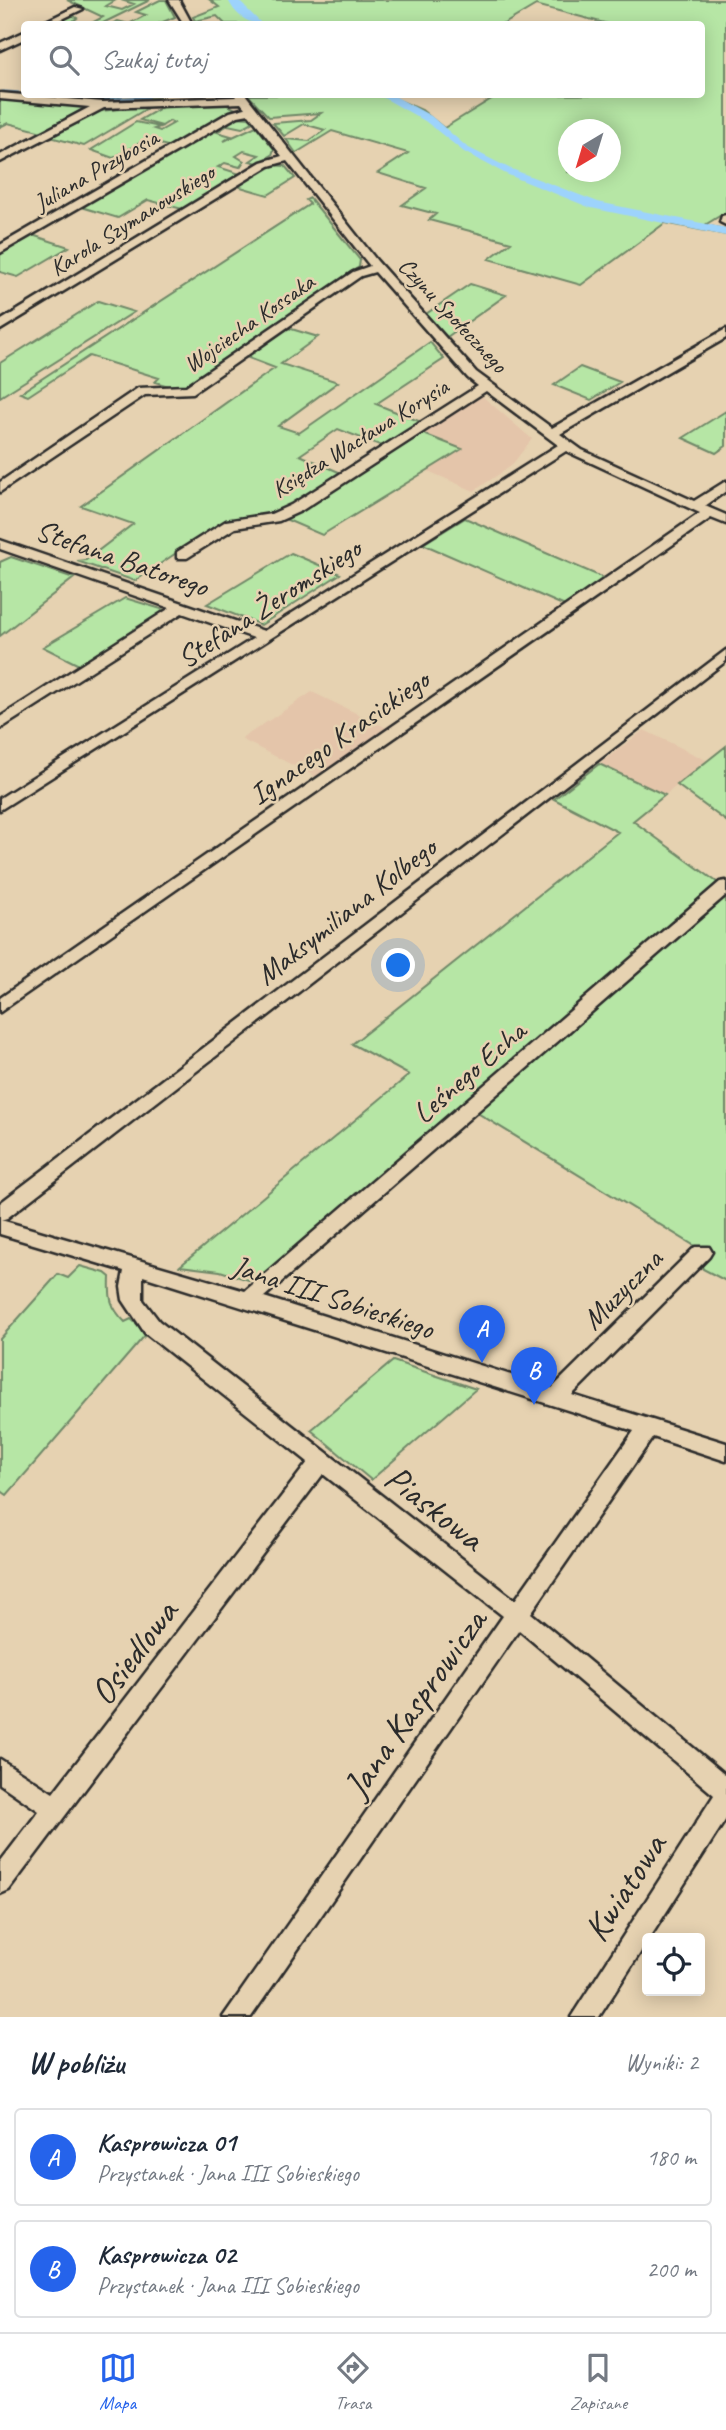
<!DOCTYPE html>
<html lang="pl">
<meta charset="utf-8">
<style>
:root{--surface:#fff;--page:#f2f2f3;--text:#1f2937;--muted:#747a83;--line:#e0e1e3;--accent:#2563eb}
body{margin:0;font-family:Caveat,sans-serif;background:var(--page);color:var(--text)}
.controls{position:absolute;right:21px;bottom:21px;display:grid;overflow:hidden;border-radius:7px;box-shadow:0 4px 18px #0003}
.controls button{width:63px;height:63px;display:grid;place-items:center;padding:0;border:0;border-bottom:2px solid var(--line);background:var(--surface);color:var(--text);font:35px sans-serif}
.compass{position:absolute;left:558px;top:119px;width:63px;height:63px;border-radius:50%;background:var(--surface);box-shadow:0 4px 18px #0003;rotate:218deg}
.you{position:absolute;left:399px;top:966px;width:24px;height:24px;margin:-18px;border:5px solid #fff;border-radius:50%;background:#1a73e8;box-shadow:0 0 0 10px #1a73e833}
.badge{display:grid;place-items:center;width:46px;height:46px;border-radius:50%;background:var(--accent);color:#fff;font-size:23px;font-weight:700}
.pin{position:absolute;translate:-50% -58px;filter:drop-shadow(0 2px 4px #0008)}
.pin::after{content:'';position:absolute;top:37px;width:24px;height:21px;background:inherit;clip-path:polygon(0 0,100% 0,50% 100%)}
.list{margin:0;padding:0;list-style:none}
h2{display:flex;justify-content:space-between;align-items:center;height:91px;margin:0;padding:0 28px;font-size:30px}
h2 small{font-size:23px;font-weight:400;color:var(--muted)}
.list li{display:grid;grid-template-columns:46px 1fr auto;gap:21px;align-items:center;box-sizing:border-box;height:98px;margin:0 14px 14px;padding:0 14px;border:2px solid var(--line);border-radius:7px}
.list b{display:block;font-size:26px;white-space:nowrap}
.list p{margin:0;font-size:23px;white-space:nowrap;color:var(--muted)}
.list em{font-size:23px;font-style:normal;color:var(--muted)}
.icon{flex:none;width:38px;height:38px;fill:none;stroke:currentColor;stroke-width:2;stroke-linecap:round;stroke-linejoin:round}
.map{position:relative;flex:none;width:726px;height:2017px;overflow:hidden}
.search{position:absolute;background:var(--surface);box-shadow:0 4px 18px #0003;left:21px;right:21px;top:21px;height:77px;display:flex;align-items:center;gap:18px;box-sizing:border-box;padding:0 24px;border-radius:7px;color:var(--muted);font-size:26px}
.sheet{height:315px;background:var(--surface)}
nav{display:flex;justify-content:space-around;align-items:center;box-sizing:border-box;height:98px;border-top:2px solid var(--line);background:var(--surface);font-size:19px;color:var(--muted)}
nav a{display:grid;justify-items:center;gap:4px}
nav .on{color:var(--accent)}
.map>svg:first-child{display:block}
.built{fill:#e4c5aa}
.green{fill:#b6e6a5;stroke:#708868;stroke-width:2;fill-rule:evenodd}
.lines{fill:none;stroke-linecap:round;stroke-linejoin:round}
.stream{stroke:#6f90a8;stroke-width:3.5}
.canal{fill:#9dd3fc;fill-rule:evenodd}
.minor-casing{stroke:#2b2b2b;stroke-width:5}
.minor{fill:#e6d2b1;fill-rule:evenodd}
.labels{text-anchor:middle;stroke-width:5;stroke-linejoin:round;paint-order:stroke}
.far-street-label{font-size:24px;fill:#2b2b2b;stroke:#e6d2b1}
.street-label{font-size:30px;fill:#2b2b2b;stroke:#e6d2b1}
.near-street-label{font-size:37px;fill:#2b2b2b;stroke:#e6d2b1}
</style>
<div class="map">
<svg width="726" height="2017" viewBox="0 0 726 2017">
<rect width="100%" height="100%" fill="#e6d2b1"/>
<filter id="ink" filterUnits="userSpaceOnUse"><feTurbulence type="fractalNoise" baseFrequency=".0143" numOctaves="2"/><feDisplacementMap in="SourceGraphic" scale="14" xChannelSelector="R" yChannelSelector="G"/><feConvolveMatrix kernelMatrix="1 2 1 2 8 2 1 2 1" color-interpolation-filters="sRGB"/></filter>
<g filter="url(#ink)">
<path class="built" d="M 481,395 L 532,439 L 511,466 L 474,491 L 428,471 L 462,449 L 421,433 Z
M 312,692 L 387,728 L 316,777 L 241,739 Z
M 644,730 L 708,761 L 665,795 L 599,764 Z"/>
<path class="green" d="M 67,0 L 116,0 L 106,6 L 122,10 L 134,4 L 121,0 L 150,0 L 101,24 L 53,24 L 72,15 L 77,18 L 73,21 L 90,24 L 103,17 Z
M 160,0 L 166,0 L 175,17 L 158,24 L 111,24 L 118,21 L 129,24 L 146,15 L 136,12 Z
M 210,0 L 726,0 L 726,212 L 705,225 L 726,229 L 726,235 L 665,223 L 581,285 L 489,259 L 511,242 L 429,220 L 436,214 L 402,205 L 426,188 L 378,173 L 408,153 L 332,131 L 296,153 L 286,139 L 309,141 L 325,130 L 304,124 L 284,136 L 273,123 L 311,120 L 321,113 L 269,117 L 248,95 L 392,95 L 390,96 L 422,110 L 444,128 L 498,95 L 702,94 L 702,24 L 608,24 L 536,5 L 504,24 L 225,24 L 217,16 L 195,21 L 193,17 L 219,7 ZM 568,130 L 610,130 L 610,172 L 568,172 Z
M 32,94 L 122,94 L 117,98 L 163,98 L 101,103 L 30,97 Z
M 0,100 L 81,106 L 83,109 L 42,132 L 8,123 L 0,127 Z
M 223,103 L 236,109 L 171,147 L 145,140 L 113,158 L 91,150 L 136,122 L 160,127 L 154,129 L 160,131 L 174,123 L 170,121 L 162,126 L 140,120 L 166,105 Z
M 151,106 L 84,146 L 50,137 L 100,111 Z
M 236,117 L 249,118 L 253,122 L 242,128 L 228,125 L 217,132 L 231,136 L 224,141 L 256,126 L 274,149 L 272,155 L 258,163 L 250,161 L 259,155 L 244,151 L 236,156 L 244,161 L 240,167 L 225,163 L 218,167 L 240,174 L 182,209 L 148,200 L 118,218 L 81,207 Z
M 271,165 L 285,166 L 295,178 L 268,195 L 237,186 Z
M 310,198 L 360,260 L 359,267 L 179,389 L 155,382 L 159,378 L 89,356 L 28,396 L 20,393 L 310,204 L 306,200 Z
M 32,235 L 69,247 L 18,277 L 0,272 L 0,254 Z
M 470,284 L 506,295 L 447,337 L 426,314 Z
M 98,301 L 134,312 L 0,397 L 0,363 Z
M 288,328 L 318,337 L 281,364 L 338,382 L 278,426 L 299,433 L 430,342 L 444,359 L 376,404 L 421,422 L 382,446 L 338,429 L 300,455 L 341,473 L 281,511 L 216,526 L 135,581 L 77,561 L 86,560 L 133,524 L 81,506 L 275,368 L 246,357 Z
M 580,367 L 620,382 L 591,400 L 554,385 Z
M 726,411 L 726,446 L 716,453 L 683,438 Z
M 421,433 L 462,449 L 322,535 L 285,519 Z
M 465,518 L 604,578 L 565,606 L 423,544 Z
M 291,553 L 340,574 L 261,625 L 207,604 Z
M 11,557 L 74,578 L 0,636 L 0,562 Z
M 125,598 L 168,611 L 83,667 L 43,647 Z
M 726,746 L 726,821 L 677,785 Z
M 599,764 L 665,795 L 633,821 L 721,885 L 261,1284 L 220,1271 L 180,1266 L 409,1075 L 352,1044 L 618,832 L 554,799 Z
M 726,893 L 726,1281 L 703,1269 L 693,1245 L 476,1112 Z
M 80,1266 L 105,1273 L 110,1277 C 109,1298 110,1307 125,1322 L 131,1319 L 147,1333 L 7,1495 L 0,1490 L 0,1339 L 58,1274 L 68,1278 Z
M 393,1361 L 476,1389 L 371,1480 L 311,1430 Z"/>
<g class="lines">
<path class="stream" d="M 3,92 L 18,93
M 34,95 L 112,99 L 148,97"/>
<path class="canal" d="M 228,0 L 238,0 L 262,24 C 246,24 235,14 228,0 Z
M 377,94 L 391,94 L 431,116 L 467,147 L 509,168 L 598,202 L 726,228 L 726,236 L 591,208 L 506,174 L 464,152 L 425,121 Z"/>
<g class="minor-casing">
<path id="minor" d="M 169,0 L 179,0 L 192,24 L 184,24 Z
M 75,7 L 83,9 L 52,24 L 40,24 Z
M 24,32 L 24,39 L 0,50 L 0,43 Z
M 0,93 L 102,102 L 236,97 L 234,94 L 245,94 L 377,261 L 476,372 L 552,428 L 726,329 L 726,338 L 560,434 L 582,450 L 694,501 L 726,481 L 726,491 L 705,506 L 726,515 L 726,524 L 711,518 L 0,1012 L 0,998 L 700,513 L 566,451 L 0,810 L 0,798 L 254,638 L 182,613 L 0,729 L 0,717 L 170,608 L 0,549 L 0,540 L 264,631 L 558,445 L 486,391 L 301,511 L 279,521 L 235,528 L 187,558 L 177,558 L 177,552 L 226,521 L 271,514 L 291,505 L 478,386 L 468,378 L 375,272 L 361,276 L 193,393 L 145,395 L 0,492 L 0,482 L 138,388 L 186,386 L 353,272 L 370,266 L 287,161 L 269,166 L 0,330 L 0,321 L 261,162 L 282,156 L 249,114 L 238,116 L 0,253 L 0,245 L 230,112 L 245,108 L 241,103 L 104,108 L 0,162 L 0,155 L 90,107 L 0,99 Z
M 726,215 L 726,225 L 720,222 L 722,216 Z
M 726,650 L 726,661 L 7,1218 L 1,1220 L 245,1291 L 720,882 L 726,881 L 726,895 L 264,1297 L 552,1388 L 695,1247 L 709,1247 L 712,1252 L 709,1257 L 572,1395 L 726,1443 L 726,1461 L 653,1437 L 531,1613 L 726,1775 L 726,1819 L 599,2017 L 571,2017 L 714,1795 L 519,1630 L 251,2017 L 223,2017 L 503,1616 L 323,1474 L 9,1890 L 0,1894 L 0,1862 L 39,1811 L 0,1784 L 0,1759 L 53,1793 L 308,1462 L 145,1333 L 123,1300 L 121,1287 L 124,1271 L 0,1234 L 0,1203 ZM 143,1276 L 634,1431 L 515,1600 L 159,1321 L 143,1300 Z"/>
</g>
<use href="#minor" class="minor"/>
</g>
</g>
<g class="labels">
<g class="far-street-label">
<text transform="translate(96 170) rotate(-30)" y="8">Juliana Przybosia</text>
<text transform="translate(132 220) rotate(-32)" y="8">Karola Szymanowskiego</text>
<text transform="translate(453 315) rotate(47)" y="8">Czynu Społecznego</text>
<text transform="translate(249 323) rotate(-35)" y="8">Wojciecha Kossaka</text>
<text transform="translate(360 438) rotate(-32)" y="8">Księdza Wacława Korysia</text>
</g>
<g class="street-label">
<text transform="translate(122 558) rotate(19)" y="10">Stefana Batorego</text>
<text transform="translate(269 603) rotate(-33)" y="10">Stefana Żeromskiego</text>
<text transform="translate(339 737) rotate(-35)" y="10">Ignacego Krasickiego</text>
<text transform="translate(346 911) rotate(-38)" y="10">Maksymiliana Kolbego</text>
<text transform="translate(469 1072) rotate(-41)" y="10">Leśnego Echa</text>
<text transform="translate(622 1289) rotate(-45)" y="10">Muzyczna</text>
<text transform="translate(333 1297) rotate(18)" y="10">Jana III Sobieskiego</text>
</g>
<g class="near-street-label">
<text transform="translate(435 1507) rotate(38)" y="13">Piaskowa</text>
<text transform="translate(133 1652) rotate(-53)" y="13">Osiedlowa</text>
<text transform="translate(414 1703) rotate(-55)" y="13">Jana Kasprowicza</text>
<text transform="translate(624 1887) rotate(-57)" y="13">Kwiatowa</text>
</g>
</g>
</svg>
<div class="controls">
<button><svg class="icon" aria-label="locate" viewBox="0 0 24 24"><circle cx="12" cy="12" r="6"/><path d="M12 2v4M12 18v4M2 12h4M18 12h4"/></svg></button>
</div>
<svg class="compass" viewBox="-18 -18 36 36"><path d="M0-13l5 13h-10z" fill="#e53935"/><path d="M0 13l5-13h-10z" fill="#747a83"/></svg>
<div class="you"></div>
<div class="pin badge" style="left:482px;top:1363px">A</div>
<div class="pin badge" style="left:534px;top:1405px">B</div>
<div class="search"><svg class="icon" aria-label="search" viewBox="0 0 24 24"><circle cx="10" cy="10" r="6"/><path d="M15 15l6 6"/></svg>Szukaj tutaj</div>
</div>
<section class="sheet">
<h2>W pobliżu<small>Wyniki: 2</small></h2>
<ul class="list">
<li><span class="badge">A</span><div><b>Kasprowicza 01</b><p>Przystanek · Jana III Sobieskiego</p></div><em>180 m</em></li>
<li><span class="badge">B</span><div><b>Kasprowicza 02</b><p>Przystanek · Jana III Sobieskiego</p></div><em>200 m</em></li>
</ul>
</section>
<nav>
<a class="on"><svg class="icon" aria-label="map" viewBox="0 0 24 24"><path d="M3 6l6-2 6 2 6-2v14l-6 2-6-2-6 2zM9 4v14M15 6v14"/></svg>Mapa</a>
<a><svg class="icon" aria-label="directions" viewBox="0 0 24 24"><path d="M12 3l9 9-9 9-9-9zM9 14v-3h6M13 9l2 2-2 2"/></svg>Trasa</a>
<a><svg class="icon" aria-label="saved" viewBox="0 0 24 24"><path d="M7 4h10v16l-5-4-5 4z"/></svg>Zapisane</a>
</nav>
